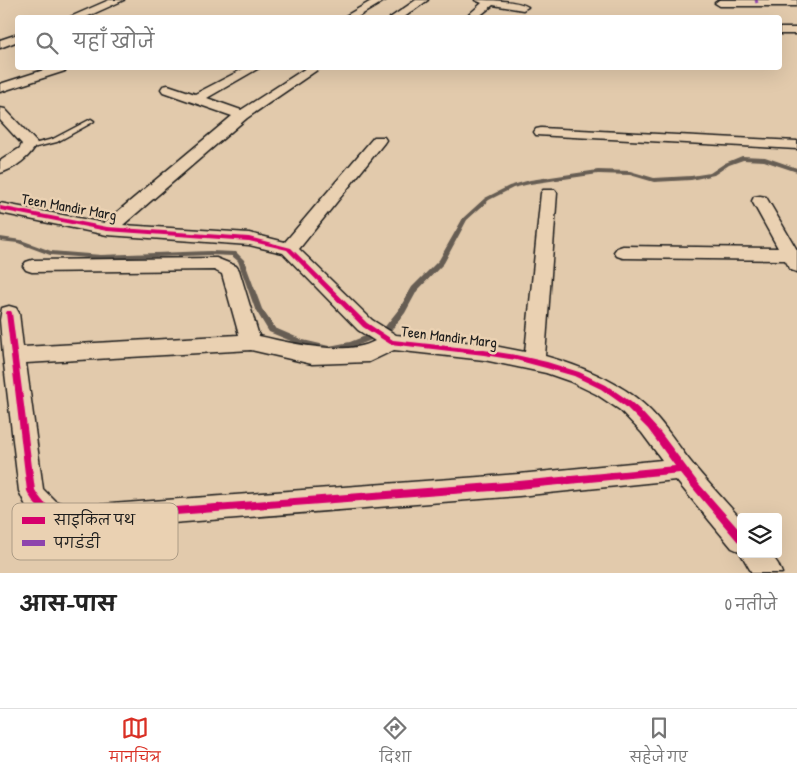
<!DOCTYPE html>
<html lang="hi">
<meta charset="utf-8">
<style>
:root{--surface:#fff;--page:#f2f2f2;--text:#222;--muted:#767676;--line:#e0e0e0;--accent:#d93025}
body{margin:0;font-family:"Patrick Hand","Playpen Sans Deva",sans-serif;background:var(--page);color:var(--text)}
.controls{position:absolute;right:15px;bottom:15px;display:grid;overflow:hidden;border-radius:5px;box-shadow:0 5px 20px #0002}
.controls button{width:45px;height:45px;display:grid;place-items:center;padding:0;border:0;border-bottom:1px solid var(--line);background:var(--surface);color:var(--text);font:25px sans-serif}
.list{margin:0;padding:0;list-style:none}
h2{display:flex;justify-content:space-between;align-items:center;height:65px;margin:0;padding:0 20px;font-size:21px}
h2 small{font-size:16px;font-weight:400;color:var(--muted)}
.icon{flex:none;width:28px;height:28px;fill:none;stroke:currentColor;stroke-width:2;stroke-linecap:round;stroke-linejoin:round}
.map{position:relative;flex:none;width:797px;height:573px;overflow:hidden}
.search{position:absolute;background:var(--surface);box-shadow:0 5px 20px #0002;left:15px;right:15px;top:15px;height:55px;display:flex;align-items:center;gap:12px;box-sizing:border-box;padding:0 18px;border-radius:5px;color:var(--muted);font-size:19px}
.sheet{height:135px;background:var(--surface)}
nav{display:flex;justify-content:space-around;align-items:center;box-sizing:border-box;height:70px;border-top:1px solid var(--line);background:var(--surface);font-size:14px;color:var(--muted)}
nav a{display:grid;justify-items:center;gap:2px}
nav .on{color:var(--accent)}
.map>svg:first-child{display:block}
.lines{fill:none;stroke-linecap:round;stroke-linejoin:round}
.stream{fill:#665d53;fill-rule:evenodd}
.service-casing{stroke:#1c1c1c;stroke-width:3}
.minor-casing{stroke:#1c1c1c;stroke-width:3}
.service{fill:#ead1b2;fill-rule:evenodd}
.minor{fill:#ead1b2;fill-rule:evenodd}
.quiet{stroke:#8e44ad;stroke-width:3;stroke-dasharray:6 3;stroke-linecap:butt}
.cycleway-casing{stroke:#ead1b2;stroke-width:3}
.cycleway{fill:#d6006c;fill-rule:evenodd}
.labels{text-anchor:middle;stroke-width:5;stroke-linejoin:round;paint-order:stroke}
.street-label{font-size:15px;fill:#1c1c1c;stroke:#ead1b2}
.key{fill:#ead1b2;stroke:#ac9b85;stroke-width:1}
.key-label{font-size:14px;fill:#1c1c1c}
</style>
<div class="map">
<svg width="797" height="573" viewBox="0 0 797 573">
<rect width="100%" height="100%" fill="#e2caac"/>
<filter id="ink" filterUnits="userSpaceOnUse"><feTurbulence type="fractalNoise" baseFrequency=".02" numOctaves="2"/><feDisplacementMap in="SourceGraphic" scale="10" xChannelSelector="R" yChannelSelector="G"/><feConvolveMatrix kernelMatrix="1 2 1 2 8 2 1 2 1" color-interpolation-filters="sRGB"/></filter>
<g filter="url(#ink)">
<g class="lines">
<path class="stream" d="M 742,156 L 765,157 L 797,168 L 797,172 L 764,161 L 743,160 L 729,165 L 714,175 L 691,180 L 654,182 L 630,175 L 598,174 L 530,184 L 513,188 L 489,200 L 467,220 L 444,263 L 417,291 L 405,313 L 389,333 L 351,348 L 329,352 L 298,344 L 269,332 L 255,309 L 238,261 L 232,256 L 210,255 L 101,259 L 50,255 L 18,243 L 0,241 L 0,237 L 21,240 L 51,251 L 101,255 L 210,251 L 236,252 L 244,260 L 262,309 L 275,328 L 303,340 L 329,346 L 350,342 L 383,329 L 399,309 L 412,287 L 439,260 L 463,218 L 485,198 L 509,186 L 530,180 L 598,170 L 630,171 L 654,178 L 691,176 L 710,173 L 725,163 Z"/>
<g class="service-casing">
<path id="service" d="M 91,119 L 94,121 L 93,122 L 57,142 L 28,149 L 25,147 L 26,146 L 53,139 Z"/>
</g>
<g class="minor-casing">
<path id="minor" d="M 109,0 L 124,0 L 84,18 L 68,18 Z
M 373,0 L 386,0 L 356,18 L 342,18 Z
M 416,0 L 428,0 L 403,18 L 390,18 Z
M 475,0 C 488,0 518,0 528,7 L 523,10 L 493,5 L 477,18 L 465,18 L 482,3 Z
M 797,0 L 797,6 L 720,6 L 715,3 L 719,0 Z
M 780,28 L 797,28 L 797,34 L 780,34 Z
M 18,34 L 18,41 L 0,48 L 0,40 Z
M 50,68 L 67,68 L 65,71 L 0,92 L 0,84 Z
M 245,68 L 259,68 L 207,98 L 241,110 L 306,68 L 320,68 L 247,118 L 123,225 L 249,233 L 285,242 L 374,137 L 384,137 L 386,140 L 384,143 L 299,249 L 372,320 L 396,335 L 484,344 L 525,352 L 541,193 L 543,190 L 555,190 L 557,193 L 545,356 C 577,365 608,377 635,397 C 658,414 673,439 690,461 C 706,481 724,500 741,519 L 741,552 L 732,548 L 676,480 L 519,496 L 70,531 L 38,518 L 26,506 L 19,491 L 3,356 L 0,320 L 2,308 L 9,306 L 16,308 L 19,313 L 23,347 L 239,335 L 222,274 L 214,270 L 32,272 L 26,270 L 23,266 L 26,262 L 32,260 L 216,258 L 236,266 L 239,270 L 259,336 C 291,343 345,357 375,341 L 358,330 L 283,253 L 249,245 L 107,235 L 0,213 L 0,203 L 104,223 L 232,116 L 163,92 L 161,89 L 163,86 L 168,85 L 195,94 ZM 251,350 L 312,364 L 369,362 L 394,350 L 484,360 L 546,373 L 569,381 L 596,394 L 620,410 L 642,433 L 662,460 L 519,474 L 70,507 L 55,501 L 43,489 L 26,363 Z
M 0,108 L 5,109 L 37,143 C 31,156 15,169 0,173 L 0,161 L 20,148 L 22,144 L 0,120 Z
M 541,128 L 797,141 L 797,149 L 536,135 L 534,132 L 536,129 Z
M 760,196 L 766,197 L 797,250 L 797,272 L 791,270 L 785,260 L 623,258 L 617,256 L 614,252 L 617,248 L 623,246 L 778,248 L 752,201 L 754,197 Z
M 741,554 L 771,554 L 778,564 L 782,573 L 752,573 Z"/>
</g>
<use href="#service" class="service"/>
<use href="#minor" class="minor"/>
<path class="quiet" d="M 756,0 L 757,3"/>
<g class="cycleway-casing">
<path id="cycleway" d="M 0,206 L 107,227 L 249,237 L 291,248 L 367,323 L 393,340 L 484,350 L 516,355 L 547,362 L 579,372 L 606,385 L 631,402 L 639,409 L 660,432 L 699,484 L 741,532 L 741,543 L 738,542 L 680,473 L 519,489 L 70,523 C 49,517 37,512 27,491 L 6,313 L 7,311 L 11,311 L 12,313 L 35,490 C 44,506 53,510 70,515 L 519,481 L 675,466 L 648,429 L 625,406 L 601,389 L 574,376 L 546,368 L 516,360 L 484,355 L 390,344 L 363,327 L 287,250 L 249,241 L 107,231 L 0,210 Z"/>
</g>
<use href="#cycleway" class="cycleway"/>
</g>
</g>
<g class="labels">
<g class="street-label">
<text transform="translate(69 207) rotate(10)" y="5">Teen Mandir Marg</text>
<text transform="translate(449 337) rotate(7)" y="5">Teen Mandir Marg</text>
</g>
</g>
<rect x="12" y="503" width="166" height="57" rx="8" class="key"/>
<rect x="22" y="517" width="23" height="7" fill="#d6006c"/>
<rect x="22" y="540" width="23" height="6" fill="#8e44ad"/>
<g class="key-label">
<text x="54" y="525">साइकिल पथ</text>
<text x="54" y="548">पगडंडी</text>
</g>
</svg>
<div class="controls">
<button><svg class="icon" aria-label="layers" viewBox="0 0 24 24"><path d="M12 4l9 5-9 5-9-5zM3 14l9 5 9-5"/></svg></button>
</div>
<div class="search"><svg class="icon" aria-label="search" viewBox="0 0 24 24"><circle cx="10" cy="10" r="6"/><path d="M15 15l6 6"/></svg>यहाँ खोजें</div>
</div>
<section class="sheet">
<h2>आस-पास<small>0 नतीजे</small></h2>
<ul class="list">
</ul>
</section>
<nav>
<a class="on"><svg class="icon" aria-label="map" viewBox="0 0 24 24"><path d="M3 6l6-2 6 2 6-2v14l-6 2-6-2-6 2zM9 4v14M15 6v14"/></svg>मानचित्र</a>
<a><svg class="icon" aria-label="directions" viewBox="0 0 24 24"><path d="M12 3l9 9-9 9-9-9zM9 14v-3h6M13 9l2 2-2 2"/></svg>दिशा</a>
<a><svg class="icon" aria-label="saved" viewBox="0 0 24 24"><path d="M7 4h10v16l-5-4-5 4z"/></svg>सहेजे गए</a>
</nav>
